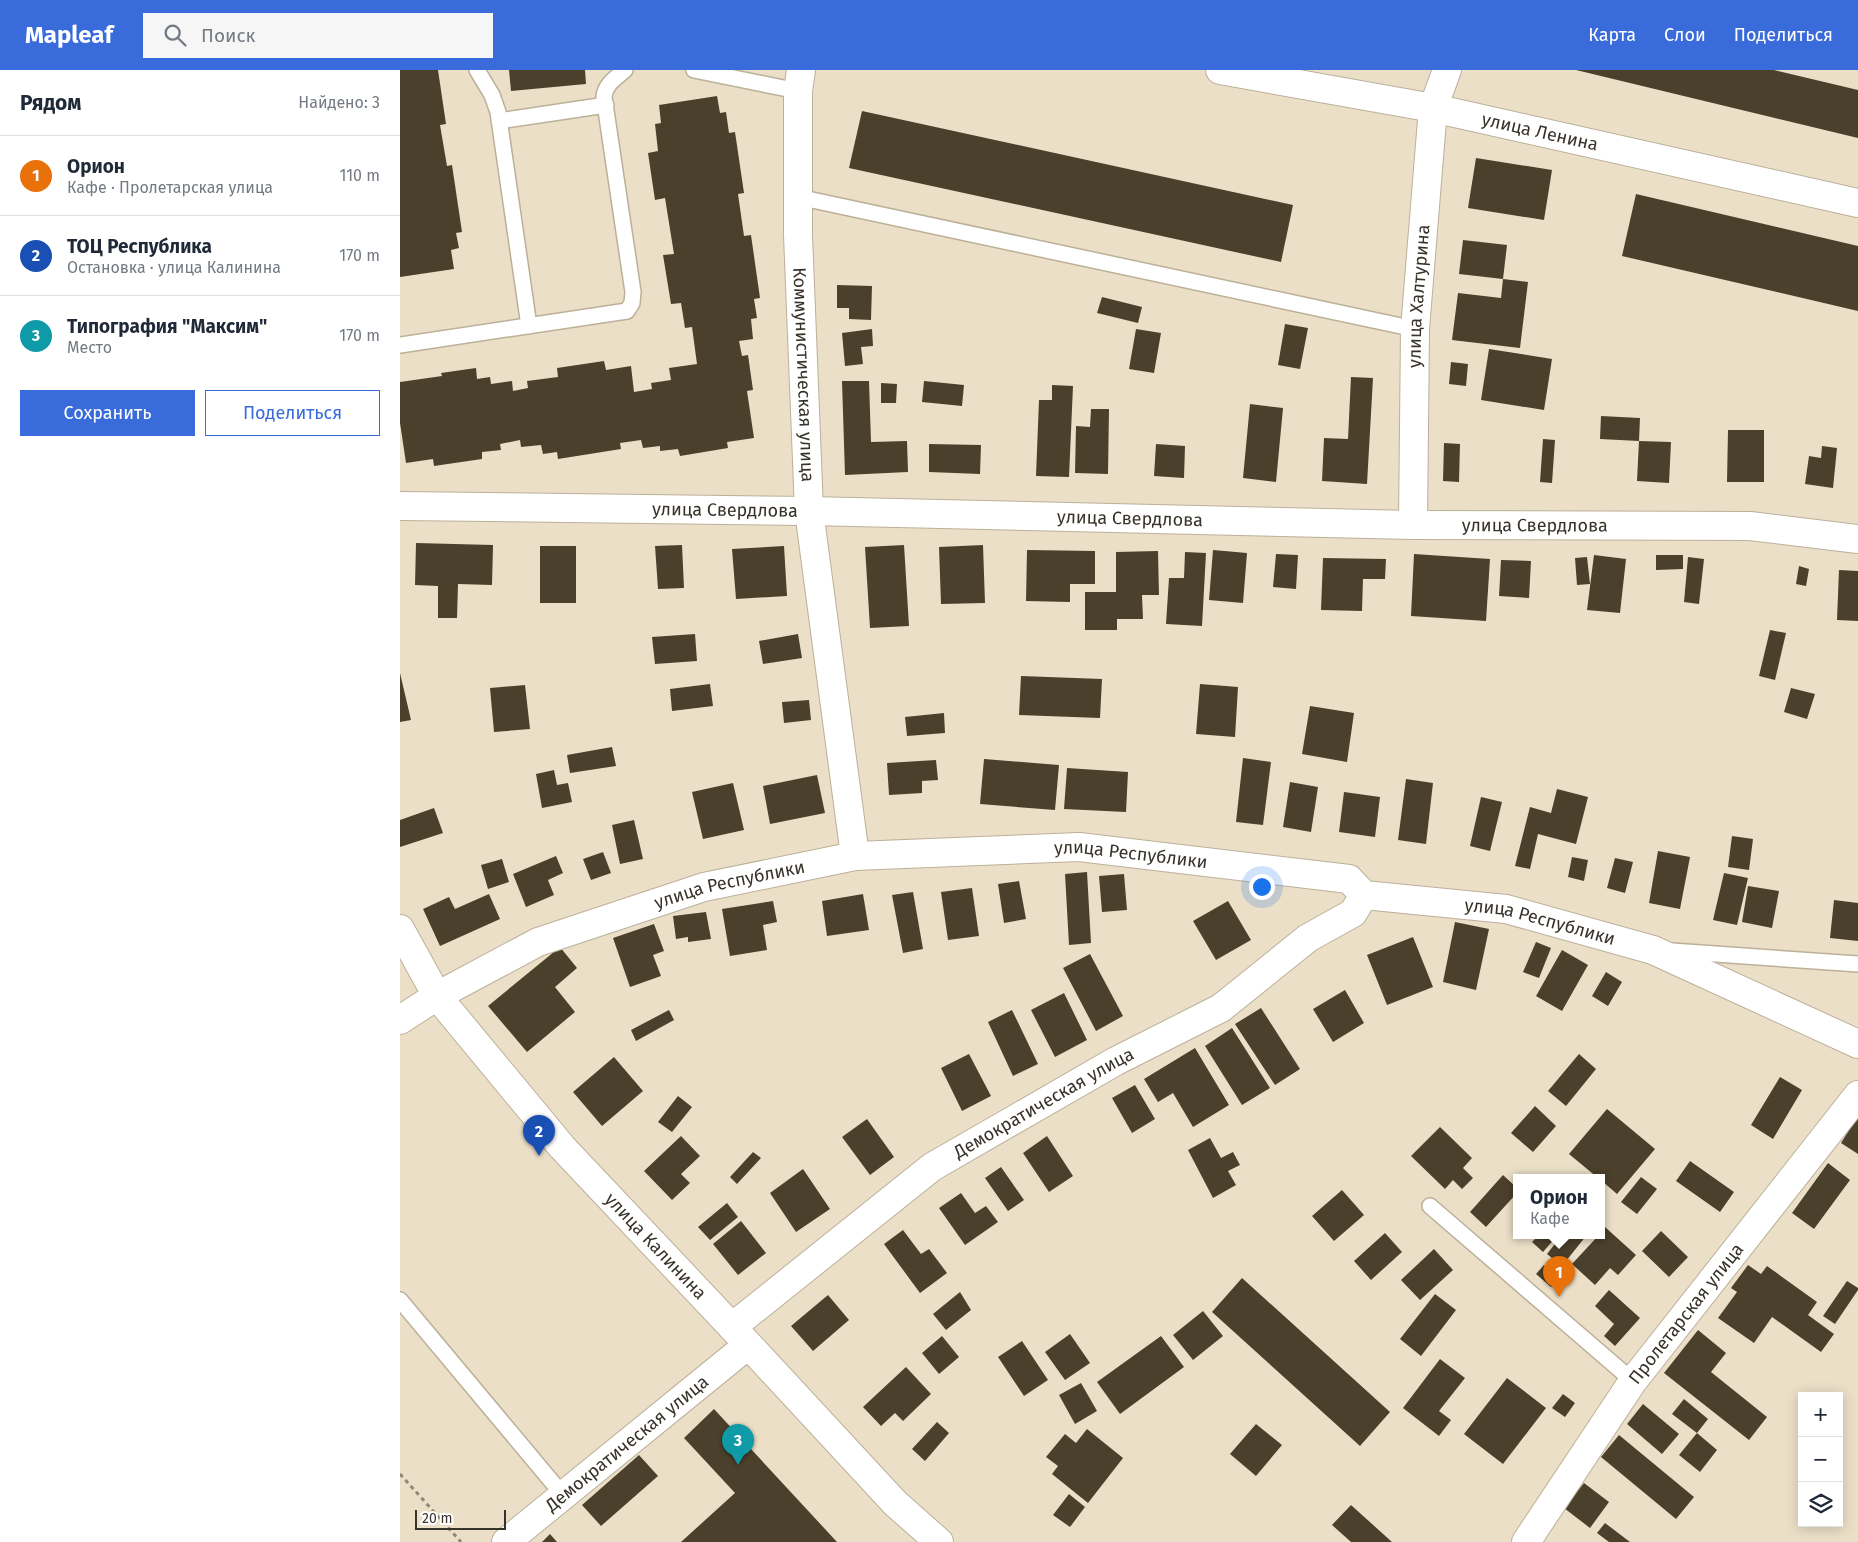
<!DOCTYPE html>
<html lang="ru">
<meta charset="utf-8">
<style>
:root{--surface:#fff;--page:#f6f6f7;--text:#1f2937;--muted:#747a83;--line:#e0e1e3;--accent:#396bdb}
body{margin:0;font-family:"Fira Sans",sans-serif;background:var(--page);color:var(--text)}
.controls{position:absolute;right:15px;bottom:15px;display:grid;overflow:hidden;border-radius:0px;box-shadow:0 2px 12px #0003}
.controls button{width:45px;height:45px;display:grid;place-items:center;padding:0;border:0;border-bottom:1px solid var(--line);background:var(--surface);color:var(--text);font:25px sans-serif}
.scale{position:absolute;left:15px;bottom:12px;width:91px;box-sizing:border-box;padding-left:5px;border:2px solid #38332a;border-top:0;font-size:14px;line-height:18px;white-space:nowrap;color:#38332a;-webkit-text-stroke:4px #fff;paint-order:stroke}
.you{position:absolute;left:861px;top:816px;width:18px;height:18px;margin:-12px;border:4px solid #fff;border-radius:50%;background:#1a73e8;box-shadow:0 0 0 8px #1a73e833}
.badge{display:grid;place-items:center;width:32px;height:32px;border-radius:50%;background:var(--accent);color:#fff;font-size:16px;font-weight:700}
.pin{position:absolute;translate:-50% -41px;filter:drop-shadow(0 1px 2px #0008)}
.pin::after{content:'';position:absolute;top:26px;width:18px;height:15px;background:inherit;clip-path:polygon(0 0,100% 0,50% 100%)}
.popup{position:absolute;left:1113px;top:1104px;width:92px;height:65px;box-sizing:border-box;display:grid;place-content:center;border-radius:0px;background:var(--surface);filter:drop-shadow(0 1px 4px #0005);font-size:16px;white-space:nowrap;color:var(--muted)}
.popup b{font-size:19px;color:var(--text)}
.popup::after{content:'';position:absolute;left:50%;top:100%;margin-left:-10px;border:10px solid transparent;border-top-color:var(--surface)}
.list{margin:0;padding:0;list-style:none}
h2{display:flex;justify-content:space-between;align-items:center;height:65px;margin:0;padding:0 20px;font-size:21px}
h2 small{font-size:16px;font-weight:400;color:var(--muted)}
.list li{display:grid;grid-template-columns:32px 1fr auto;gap:15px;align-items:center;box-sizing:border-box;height:80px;padding:0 20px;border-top:1px solid var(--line)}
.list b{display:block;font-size:19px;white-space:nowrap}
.list p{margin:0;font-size:16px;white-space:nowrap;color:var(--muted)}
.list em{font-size:16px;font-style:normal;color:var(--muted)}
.actions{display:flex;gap:10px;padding:15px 20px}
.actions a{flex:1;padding:11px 0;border:1px solid var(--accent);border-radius:0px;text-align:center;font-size:18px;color:var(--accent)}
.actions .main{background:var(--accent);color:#fff}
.icon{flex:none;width:28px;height:28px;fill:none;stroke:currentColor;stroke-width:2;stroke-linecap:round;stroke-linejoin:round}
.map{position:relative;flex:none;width:1458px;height:1472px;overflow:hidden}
header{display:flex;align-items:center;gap:30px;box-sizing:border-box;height:70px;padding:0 25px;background:var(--accent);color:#fff}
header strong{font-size:24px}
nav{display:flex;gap:28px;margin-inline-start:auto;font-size:18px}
.search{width:350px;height:45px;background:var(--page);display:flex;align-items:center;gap:12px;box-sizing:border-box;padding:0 18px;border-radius:0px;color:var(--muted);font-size:19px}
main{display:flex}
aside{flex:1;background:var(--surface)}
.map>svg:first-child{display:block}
.building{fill:#4b402c}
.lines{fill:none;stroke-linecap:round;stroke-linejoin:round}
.lane-casing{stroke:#bcb099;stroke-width:18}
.street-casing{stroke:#bcb099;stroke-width:30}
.secondary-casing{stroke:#bcb099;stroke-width:30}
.path{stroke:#8f8777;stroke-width:3;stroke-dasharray:4 4;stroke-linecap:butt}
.lane{stroke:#fff;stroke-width:15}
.street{stroke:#fff;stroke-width:28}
.secondary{stroke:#fff;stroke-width:28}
.labels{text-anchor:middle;stroke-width:5;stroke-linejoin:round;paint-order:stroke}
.street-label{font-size:18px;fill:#38332a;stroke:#fff}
</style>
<header>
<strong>Mapleaf</strong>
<div class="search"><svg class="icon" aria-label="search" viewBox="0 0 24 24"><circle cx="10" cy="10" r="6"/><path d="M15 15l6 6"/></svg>Поиск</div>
<nav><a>Карта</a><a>Слои</a><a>Поделиться</a></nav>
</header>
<main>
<aside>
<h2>Рядом<small>Найдено: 3</small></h2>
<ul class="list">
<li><span class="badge" style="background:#e8710a">1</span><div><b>Орион</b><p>Кафе · Пролетарская улица</p></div><em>110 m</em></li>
<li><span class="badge" style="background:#1a4fb4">2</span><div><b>ТОЦ Республика</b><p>Остановка · улица Калинина</p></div><em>170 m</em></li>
<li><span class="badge" style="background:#0f9aa8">3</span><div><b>Типография &quot;Максим&quot;</b><p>Место</p></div><em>170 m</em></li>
</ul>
<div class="actions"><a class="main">Сохранить</a><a>Поделиться</a></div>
</aside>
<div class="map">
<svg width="1458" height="1472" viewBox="0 0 1458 1472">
<rect width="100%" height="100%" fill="#ebdfc7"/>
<path class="building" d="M 0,0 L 38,0 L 46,54 L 40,55 L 47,96 L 52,95 L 62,162 L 56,163 L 59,178 L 51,180 L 54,199 L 0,207 Z
M 109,0 L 185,0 L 186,14 L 111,21 Z
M 1176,0 L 1374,0 L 1458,20 L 1458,68 Z
M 317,26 L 320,43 L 326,42 L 329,63 L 335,62 L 344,123 L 338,124 L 344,166 L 351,165 L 360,228 L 354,229 L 357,248 L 351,249 L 353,269 L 339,271 L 342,286 L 348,285 L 353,320 L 347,321 L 354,368 L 327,372 L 328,378 L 280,386 L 278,379 L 260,381 L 260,376 L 243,378 L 241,370 L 220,373 L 221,379 L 158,389 L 157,382 L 143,384 L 141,375 L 121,377 L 120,370 L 100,374 L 101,380 L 82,382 L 82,389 L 34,396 L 33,389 L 6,393 L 0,353 L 0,312 L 42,306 L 41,303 L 76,298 L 77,309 L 90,307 L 91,314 L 112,311 L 113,321 L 128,318 L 127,311 L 158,307 L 157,298 L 204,291 L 206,300 L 231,296 L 234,322 L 252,319 L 251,313 L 271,310 L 269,298 L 297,294 L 292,257 L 285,258 L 281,233 L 271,234 L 263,185 L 274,184 L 265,128 L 255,130 L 248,83 L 258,81 L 255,54 L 261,53 L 259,35 Z
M 462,41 L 893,135 L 881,192 L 449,98 Z
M 1076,88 L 1152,100 L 1144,150 L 1068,138 Z
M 1236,124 L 1458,176 L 1458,241 L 1222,186 Z
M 1063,170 L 1107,175 L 1103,209 L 1128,212 L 1120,278 L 1052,270 L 1058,223 L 1101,228 L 1103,209 L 1059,204 Z
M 437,215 L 472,216 L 471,250 L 449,249 L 449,238 L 437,238 Z
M 702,227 L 742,237 L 738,253 L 697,243 Z
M 885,254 L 908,258 L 900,299 L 878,295 Z
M 472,259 L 473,276 L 461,277 L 463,294 L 445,296 L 442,263 Z
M 736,259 L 761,263 L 754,303 L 729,299 Z
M 1089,279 L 1152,289 L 1144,340 L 1081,330 Z
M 1051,292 L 1068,294 L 1066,316 L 1049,314 Z
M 951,307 L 973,308 L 967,414 L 922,411 L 924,368 L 948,369 Z
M 442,311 L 469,311 L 471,372 L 507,371 L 508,402 L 445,405 Z
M 524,311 L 564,315 L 562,336 L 522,332 Z
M 481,313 L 497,314 L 496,333 L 481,333 Z
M 652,315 L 673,316 L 669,407 L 636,406 L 639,330 L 652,330 Z
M 850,334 L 883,338 L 876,412 L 843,408 Z
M 691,339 L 709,339 L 708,404 L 675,403 L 676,356 L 690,357 Z
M 1201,346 L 1240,348 L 1239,371 L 1271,372 L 1269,413 L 1237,411 L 1239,371 L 1200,369 Z
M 1328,360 L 1364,360 L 1364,412 L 1327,412 Z
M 1143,369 L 1155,370 L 1152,413 L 1140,412 Z
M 1044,373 L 1060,374 L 1059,412 L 1043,411 Z
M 529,374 L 581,375 L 580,404 L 529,402 Z
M 756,374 L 785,376 L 784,408 L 754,406 Z
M 1422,376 L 1437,378 L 1433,418 L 1405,414 L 1409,386 L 1421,388 Z
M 16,473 L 93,475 L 92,515 L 58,514 L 57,548 L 38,548 L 38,516 L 15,515 Z
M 282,475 L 284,518 L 258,519 L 255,476 Z
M 504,475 L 509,556 L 470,558 L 465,477 Z
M 583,475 L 585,533 L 541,534 L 539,477 Z
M 140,476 L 176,476 L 176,533 L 140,533 Z
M 384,476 L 387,526 L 336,529 L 332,479 Z
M 627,480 L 695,481 L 695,514 L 670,514 L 670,532 L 626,531 Z
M 813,480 L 847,483 L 843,533 L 809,530 Z
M 758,481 L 759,525 L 742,525 L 743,549 L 717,549 L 717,560 L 685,560 L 685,522 L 716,522 L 716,482 Z
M 785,482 L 806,483 L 802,556 L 766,554 L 769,508 L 784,508 Z
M 876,484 L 898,485 L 896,519 L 873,517 Z
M 1014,484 L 1090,489 L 1086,551 L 1011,546 Z
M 1194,485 L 1226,489 L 1220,543 L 1187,540 Z
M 1256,485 L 1283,485 L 1283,499 L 1256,500 Z
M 1187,487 L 1190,514 L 1177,515 L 1175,488 Z
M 1288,487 L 1304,489 L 1299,534 L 1284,532 Z
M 923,488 L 986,489 L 985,509 L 963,509 L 962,541 L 921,540 Z
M 1101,490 L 1131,491 L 1129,528 L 1099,526 Z
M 1399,496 L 1409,499 L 1406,516 L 1396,514 Z
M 1439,500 L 1458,501 L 1458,551 L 1437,550 Z
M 1370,560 L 1386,563 L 1375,610 L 1359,606 Z
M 295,564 L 297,591 L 255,594 L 252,567 Z
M 398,564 L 402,588 L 363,594 L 359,571 Z
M 0,603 L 11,650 L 0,652 Z
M 621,606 L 702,609 L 700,648 L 619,645 Z
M 310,614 L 313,636 L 272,641 L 270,619 Z
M 800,614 L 838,617 L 835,667 L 796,664 Z
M 125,615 L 130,659 L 94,662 L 90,618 Z
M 1391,618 L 1415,624 L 1407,649 L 1384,642 Z
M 409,630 L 411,650 L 384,653 L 382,632 Z
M 910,636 L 954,643 L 947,692 L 902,684 Z
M 544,643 L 545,663 L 507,666 L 505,647 Z
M 212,677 L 216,696 L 170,703 L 167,685 Z
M 843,688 L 871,692 L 863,755 L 836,752 Z
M 584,689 L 659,695 L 655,740 L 580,734 Z
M 536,690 L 538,710 L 522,711 L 522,723 L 489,725 L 487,693 Z
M 667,698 L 728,702 L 726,742 L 664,739 Z
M 154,700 L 157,715 L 168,713 L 172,732 L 142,738 L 136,704 Z
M 417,705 L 425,743 L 370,754 L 363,716 Z
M 1006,709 L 1033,713 L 1026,774 L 998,770 Z
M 890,712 L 918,717 L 911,762 L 883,757 Z
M 333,713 L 344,760 L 303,769 L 292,722 Z
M 1157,719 L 1188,727 L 1176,774 L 1138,764 L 1130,799 L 1115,796 L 1130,737 L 1151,743 Z
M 944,722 L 980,727 L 975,767 L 939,762 Z
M 1081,727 L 1102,732 L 1090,781 L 1070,776 Z
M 34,738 L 43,763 L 0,777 L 0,750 Z
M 234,750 L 243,789 L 220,794 L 212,755 Z
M 1332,766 L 1353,769 L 1349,800 L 1328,797 Z
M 1258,781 L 1290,787 L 1280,839 L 1249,833 Z
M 203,782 L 211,803 L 191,810 L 183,789 Z
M 156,786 L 163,803 L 148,810 L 154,825 L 126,837 L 113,804 Z
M 1172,787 L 1188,790 L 1184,811 L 1168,807 Z
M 1215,788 L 1233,792 L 1225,823 L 1207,818 Z
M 102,789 L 109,812 L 88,819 L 81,795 Z
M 687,802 L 691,873 L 669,875 L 665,804 Z
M 1324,803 L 1348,808 L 1337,855 L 1313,850 Z
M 724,804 L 727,840 L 702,842 L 699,806 Z
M 619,811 L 626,849 L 604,853 L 598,814 Z
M 1348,816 L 1379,821 L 1372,858 L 1342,852 Z
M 572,818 L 579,866 L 548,870 L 541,822 Z
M 513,822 L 523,879 L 503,883 L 492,825 Z
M 89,824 L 100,849 L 40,876 L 23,839 L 49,827 L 55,839 Z
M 463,824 L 469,860 L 427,866 L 422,831 Z
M 1434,830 L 1458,833 L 1458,871 L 1430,868 Z
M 373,831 L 377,852 L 363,855 L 367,880 L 330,886 L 322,839 Z
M 828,831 L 851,870 L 816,890 L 793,851 Z
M 306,842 L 311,869 L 288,872 L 288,867 L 276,869 L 273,846 Z
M 1055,852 L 1089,859 L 1076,920 L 1043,912 Z
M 254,854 L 264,881 L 253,885 L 261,906 L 230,917 L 213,868 Z
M 1013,867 L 1033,917 L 987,935 L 967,885 Z
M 1136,872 L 1151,878 L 1139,908 L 1123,902 Z
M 160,877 L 177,898 L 155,917 L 175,942 L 127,982 L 88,936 Z
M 1162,880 L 1188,895 L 1162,941 L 1136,926 Z
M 690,884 L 723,946 L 696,961 L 663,898 Z
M 1206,902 L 1222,912 L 1208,936 L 1192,926 Z
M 945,920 L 964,953 L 933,972 L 913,939 Z
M 664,923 L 687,970 L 655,987 L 631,940 Z
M 861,938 L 900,999 L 875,1015 L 835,954 Z
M 269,940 L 274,950 L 236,971 L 231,960 Z
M 612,940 L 638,994 L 613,1006 L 588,952 Z
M 832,958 L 870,1018 L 842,1035 L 805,976 Z
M 795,978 L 829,1035 L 793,1057 L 773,1023 L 758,1032 L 744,1009 Z
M 569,984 L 591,1026 L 562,1041 L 541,998 Z
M 1179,984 L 1196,999 L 1166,1036 L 1148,1021 Z
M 214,987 L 243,1021 L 202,1056 L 173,1022 Z
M 1380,1007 L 1402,1020 L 1373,1069 L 1351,1055 Z
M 735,1015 L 755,1049 L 732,1063 L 712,1028 Z
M 278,1026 L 292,1037 L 272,1062 L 258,1052 Z
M 1135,1036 L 1156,1056 L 1133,1082 L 1111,1063 Z
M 1207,1039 L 1255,1079 L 1217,1124 L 1202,1111 L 1202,1108 L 1198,1108 L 1169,1084 Z
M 1458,1046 L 1458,1084 L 1441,1073 Z
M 467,1049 L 494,1087 L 470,1105 L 442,1067 Z
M 1040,1057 L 1072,1088 L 1063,1098 L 1073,1108 L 1062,1119 L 1053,1110 L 1045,1119 L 1011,1086 Z
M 281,1066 L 300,1086 L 281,1104 L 290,1113 L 272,1130 L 244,1101 Z
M 647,1066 L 673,1106 L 649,1122 L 623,1083 Z
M 810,1068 L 821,1088 L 833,1082 L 840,1095 L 828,1101 L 836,1115 L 813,1128 L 788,1080 Z
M 353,1082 L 361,1088 L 337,1114 L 330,1107 Z
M 1290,1091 L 1334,1122 L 1320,1142 L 1276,1111 Z
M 1428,1093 L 1450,1110 L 1414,1159 L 1392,1143 Z
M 601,1097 L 624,1130 L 608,1141 L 585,1108 Z
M 403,1099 L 430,1139 L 396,1162 L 370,1123 Z
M 1103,1105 L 1116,1117 L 1116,1124 L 1086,1157 L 1070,1142 Z
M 1241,1107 L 1257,1119 L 1237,1144 L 1221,1132 Z
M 942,1120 L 964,1145 L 934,1171 L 912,1146 Z
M 561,1123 L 575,1143 L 586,1136 L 598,1152 L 565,1175 L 539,1138 Z
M 327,1133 L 338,1147 L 310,1170 L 298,1157 Z
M 341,1151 L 366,1183 L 338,1205 L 313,1174 Z
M 1205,1157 L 1236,1185 L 1218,1205 L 1210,1198 L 1195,1215 L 1172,1194 L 1198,1166 L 1202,1166 L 1202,1161 Z
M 503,1160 L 521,1184 L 529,1179 L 547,1203 L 520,1223 L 484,1174 Z
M 1261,1161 L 1288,1187 L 1269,1207 L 1242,1181 Z
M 985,1163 L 1002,1182 L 971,1210 L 954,1191 Z
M 1138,1166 L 1157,1166 L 1143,1182 L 1132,1172 Z
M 1161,1166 L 1186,1166 L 1162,1196 L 1147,1184 Z
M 1034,1179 L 1053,1200 L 1020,1230 L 1001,1210 Z
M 1144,1195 L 1159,1207 L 1151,1217 L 1136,1204 Z
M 1348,1195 L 1361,1204 L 1367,1196 L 1417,1232 L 1408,1245 L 1434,1264 L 1421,1282 L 1372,1247 L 1354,1273 L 1318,1248 L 1337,1222 L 1331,1218 Z
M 842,1208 L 990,1342 L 960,1376 L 812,1242 Z
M 1447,1211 L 1458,1218 L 1458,1220 L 1435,1254 L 1423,1246 Z
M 1209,1220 L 1240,1248 L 1215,1276 L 1204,1266 L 1214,1254 L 1195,1236 Z
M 560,1222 L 571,1240 L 546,1260 L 533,1244 Z
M 1035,1224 L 1056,1240 L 1021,1286 L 1000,1269 Z
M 428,1225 L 449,1250 L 413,1281 L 391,1256 Z
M 803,1241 L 823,1266 L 793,1290 L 773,1265 Z
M 1298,1260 L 1326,1283 L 1311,1302 L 1367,1347 L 1349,1370 L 1264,1303 Z
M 670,1264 L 690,1293 L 665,1310 L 645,1282 Z
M 542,1266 L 559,1287 L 539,1304 L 522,1283 Z
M 761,1266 L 784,1297 L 720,1344 L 697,1312 Z
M 622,1271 L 648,1310 L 624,1326 L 598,1287 Z
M 1040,1289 L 1065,1308 L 1039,1341 L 1051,1350 L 1039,1366 L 1003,1338 Z
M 506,1297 L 531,1324 L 503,1351 L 495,1343 L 481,1356 L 463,1337 Z
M 1107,1308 L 1146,1338 L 1103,1394 L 1064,1364 Z
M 681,1313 L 697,1341 L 675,1354 L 659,1325 Z
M 1163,1324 L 1175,1333 L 1165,1347 L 1152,1338 Z
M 1284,1329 L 1308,1349 L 1297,1363 L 1272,1344 Z
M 1243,1334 L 1279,1364 L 1262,1384 L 1227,1354 Z
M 314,1339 L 437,1472 L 281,1472 L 335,1423 L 284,1368 Z
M 537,1352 L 549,1363 L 525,1391 L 512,1379 Z
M 856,1354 L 882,1375 L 856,1406 L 830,1384 Z
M 687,1359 L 723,1388 L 688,1433 L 652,1404 L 658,1396 L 646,1387 L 665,1364 L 676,1373 Z
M 1297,1363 L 1317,1380 L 1300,1402 L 1279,1385 Z
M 1219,1365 L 1294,1427 L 1276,1449 L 1201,1387 Z
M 239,1385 L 258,1406 L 201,1456 L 182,1435 Z
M 1184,1413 L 1209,1432 L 1190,1458 L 1164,1438 Z
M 669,1424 L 685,1437 L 670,1457 L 653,1445 Z
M 951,1435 L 992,1472 L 951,1472 L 932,1455 Z
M 1205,1453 L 1230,1472 L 1209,1472 L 1197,1463 Z
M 150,1464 L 157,1472 L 142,1472 Z"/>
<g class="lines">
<g class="lane-casing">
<path id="lane" d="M 77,0 L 92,25 L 98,42 L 129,256
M 294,0 L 398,21
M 99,51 L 206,35
M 398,127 L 1015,259
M 0,275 L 227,241 L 232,233 L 233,222 L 204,27 C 205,14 216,8 225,0
M 1272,881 L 1458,894
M 1030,1136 L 1233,1311
M 0,1230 L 163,1425"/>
</g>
<g class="street-casing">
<g id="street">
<path id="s1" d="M 401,0 L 398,21 L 398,165 L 409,441 L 455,786"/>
<path id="s2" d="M 820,0 L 1033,38 L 1458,133"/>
<path id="s3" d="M 0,436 L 409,441 L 1013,455 L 1350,456 L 1458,469"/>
<path id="s4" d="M 1013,455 L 1015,259 L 1033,38 L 1047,0"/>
<path id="s5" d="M 0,950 L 37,926 L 138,872 L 304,817 L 455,786 L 679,777 L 949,809 L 964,825 L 1106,839 L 1253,880 L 1458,974"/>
<path id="s6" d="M 332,1257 L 532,1097 L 716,991 L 821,938 L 908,868 L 953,843 L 964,825"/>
<path id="s7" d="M 106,1472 L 348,1275"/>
<path id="s8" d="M 1126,1472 L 1233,1311 L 1458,1025"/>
</g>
</g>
<g class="secondary-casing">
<g id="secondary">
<path id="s9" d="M 0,859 L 37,926 L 162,1077 L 332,1257 L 495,1433 L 539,1472"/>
</g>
</g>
<path class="path" d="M 0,1404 L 61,1472"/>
<use href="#lane" class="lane"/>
<use href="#street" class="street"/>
<use href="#secondary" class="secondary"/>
</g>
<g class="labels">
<g class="street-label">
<text dy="6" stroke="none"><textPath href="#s2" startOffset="326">улица Ленина</textPath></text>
<text dy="6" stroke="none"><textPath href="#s4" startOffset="229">улица Халтурина</textPath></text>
<text dy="6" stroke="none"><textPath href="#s1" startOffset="305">Коммунистическая улица</textPath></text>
<text dy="6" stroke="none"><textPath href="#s3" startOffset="325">улица Свердлова</textPath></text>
<text dy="6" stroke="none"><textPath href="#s3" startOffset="730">улица Свердлова</textPath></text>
<text dy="6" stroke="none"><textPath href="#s3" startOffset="1135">улица Свердлова</textPath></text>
<text dy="6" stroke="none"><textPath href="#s5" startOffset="764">улица Республики</textPath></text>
<text dy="6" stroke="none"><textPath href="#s5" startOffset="359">улица Республики</textPath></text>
<text dy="6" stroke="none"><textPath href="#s5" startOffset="1184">улица Республики</textPath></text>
<text dy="6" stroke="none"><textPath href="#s6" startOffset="385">Демократическая улица</textPath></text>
<text dy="6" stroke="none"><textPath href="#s9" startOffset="409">улица Калинина</textPath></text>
<text dy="6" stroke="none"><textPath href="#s8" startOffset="279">Пролетарская улица</textPath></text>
<text dy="6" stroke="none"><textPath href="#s7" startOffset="156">Демократическая улица</textPath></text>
</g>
</g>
</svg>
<div class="controls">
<button>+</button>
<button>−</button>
<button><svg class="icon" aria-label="layers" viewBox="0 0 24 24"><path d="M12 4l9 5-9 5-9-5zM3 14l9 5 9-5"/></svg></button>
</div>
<div class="scale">20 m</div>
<div class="you"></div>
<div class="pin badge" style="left:1159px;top:1227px;background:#e8710a">1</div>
<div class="popup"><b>Орион</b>Кафе</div>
<div class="pin badge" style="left:139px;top:1086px;background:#1a4fb4">2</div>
<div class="pin badge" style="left:338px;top:1395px;background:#0f9aa8">3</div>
</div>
</main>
